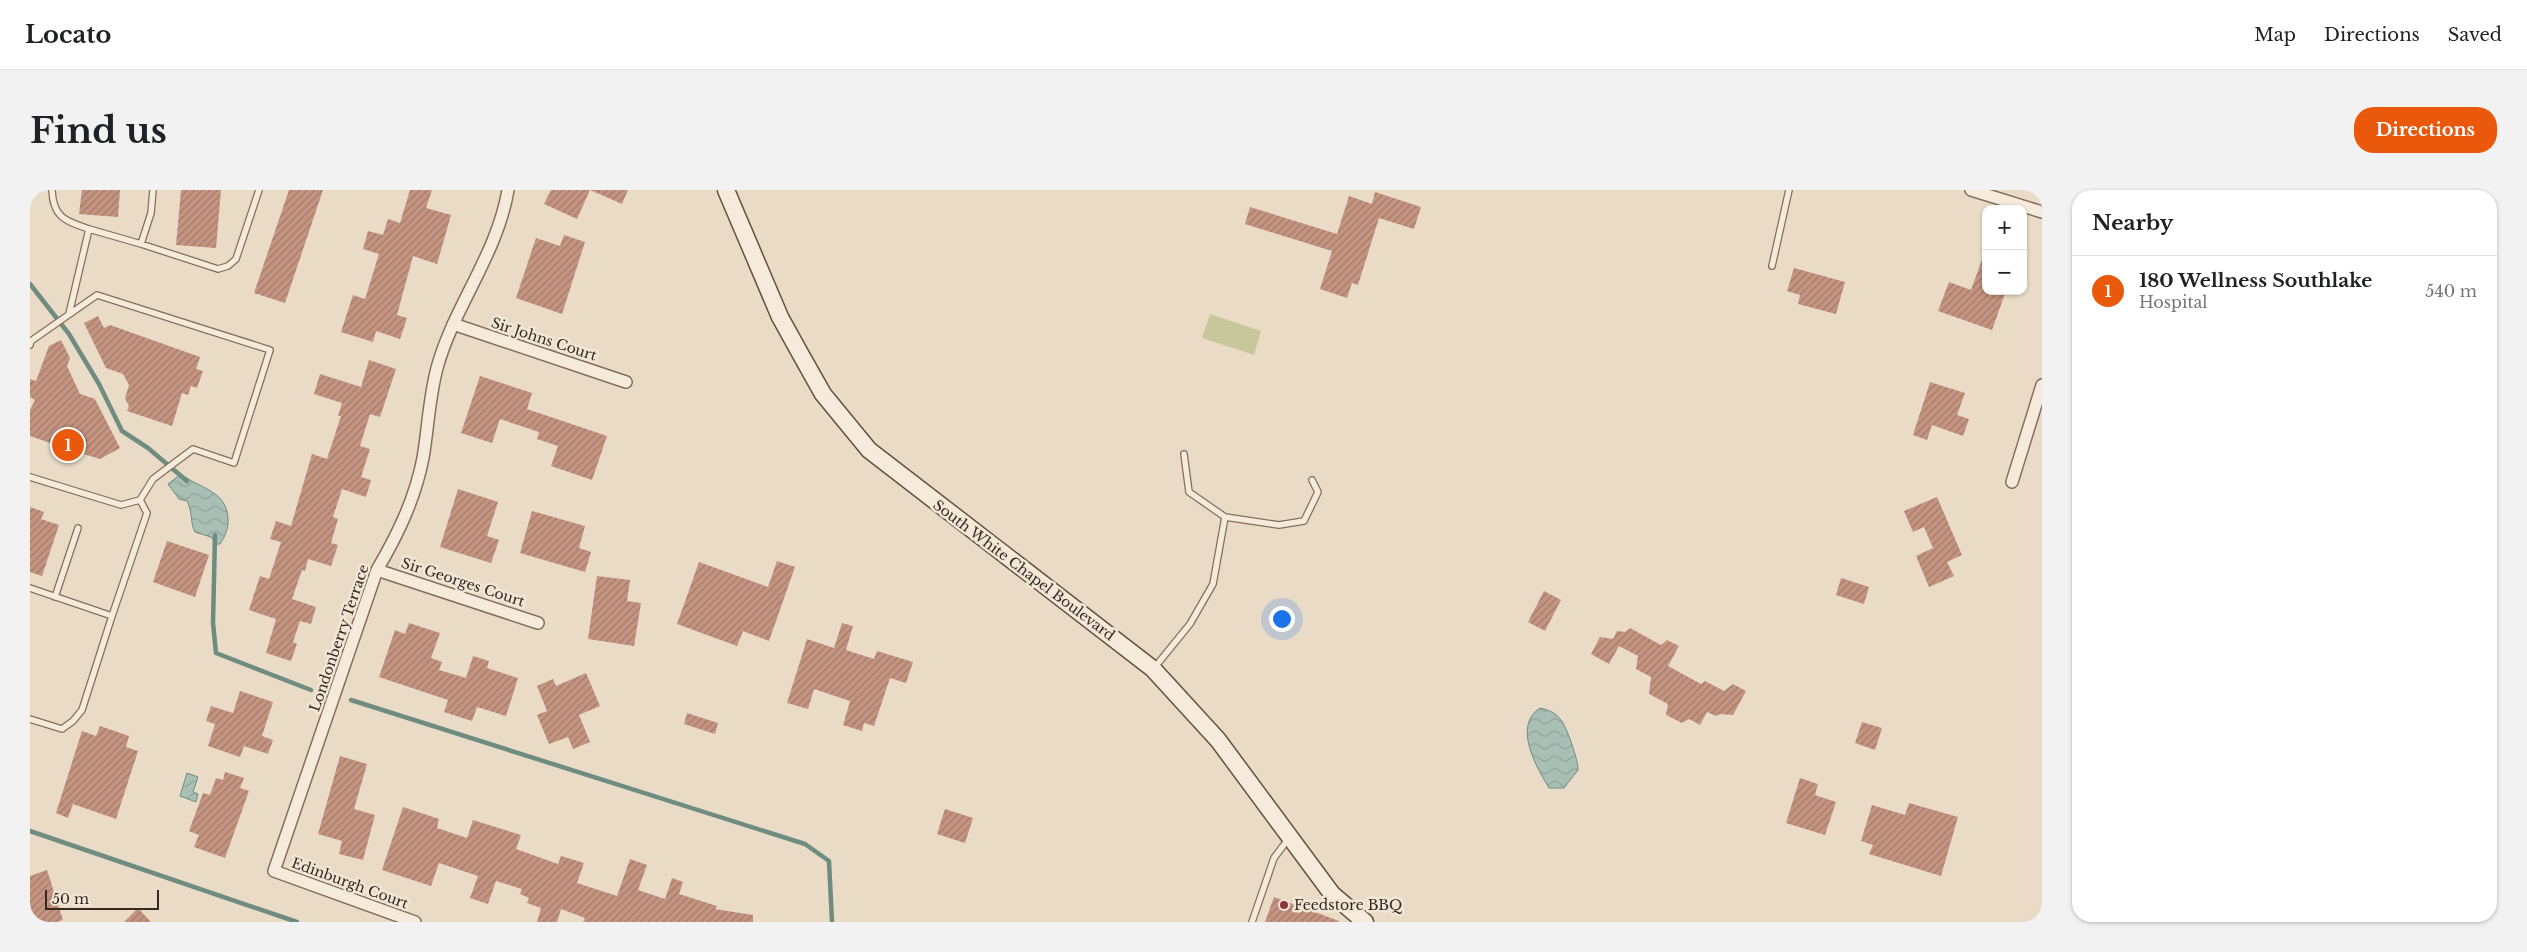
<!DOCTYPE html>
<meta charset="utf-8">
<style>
:root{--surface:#fff;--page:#f2f2f2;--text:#202124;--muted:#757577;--line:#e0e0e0;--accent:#ea580c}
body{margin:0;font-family:"Libre Baskerville",serif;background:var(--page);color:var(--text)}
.controls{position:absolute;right:15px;top:15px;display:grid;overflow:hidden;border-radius:10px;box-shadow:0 1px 4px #0004}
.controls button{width:45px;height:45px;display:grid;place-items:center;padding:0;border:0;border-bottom:1px solid var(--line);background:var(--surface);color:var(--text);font:25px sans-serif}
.scale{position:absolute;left:15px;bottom:12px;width:114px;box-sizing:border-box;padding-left:5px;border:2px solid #362821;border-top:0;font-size:14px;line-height:18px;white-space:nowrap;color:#362821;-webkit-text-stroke:4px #f2e7d6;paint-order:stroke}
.you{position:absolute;left:1251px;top:428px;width:18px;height:18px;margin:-12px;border:4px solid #fff;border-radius:50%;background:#1a73e8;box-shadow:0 0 0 8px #1a73e833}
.badge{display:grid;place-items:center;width:32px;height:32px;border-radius:50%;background:var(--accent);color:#fff;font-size:16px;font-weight:700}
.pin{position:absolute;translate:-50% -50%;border:2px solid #fff;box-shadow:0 1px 5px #0006}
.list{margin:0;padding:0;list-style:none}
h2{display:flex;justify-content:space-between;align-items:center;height:65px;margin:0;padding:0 20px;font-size:21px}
h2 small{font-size:16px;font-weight:400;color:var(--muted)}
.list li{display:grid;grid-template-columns:32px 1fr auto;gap:15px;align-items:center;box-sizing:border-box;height:70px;padding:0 20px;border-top:1px solid var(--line)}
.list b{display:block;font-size:19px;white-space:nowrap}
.list p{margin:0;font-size:16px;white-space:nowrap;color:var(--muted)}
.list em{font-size:16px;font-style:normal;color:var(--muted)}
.map{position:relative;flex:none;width:2012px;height:732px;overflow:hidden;border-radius:20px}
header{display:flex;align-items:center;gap:30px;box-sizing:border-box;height:70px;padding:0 25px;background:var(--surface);border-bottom:1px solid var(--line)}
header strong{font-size:24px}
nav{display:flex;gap:28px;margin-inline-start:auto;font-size:18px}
.intro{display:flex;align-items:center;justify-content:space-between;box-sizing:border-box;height:120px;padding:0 30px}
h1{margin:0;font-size:35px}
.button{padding:12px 22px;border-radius:20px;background:var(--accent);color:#fff;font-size:18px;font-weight:700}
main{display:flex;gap:30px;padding:0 30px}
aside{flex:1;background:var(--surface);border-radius:20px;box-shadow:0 1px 4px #0004}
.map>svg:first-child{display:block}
.grass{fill:#c8c79c}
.water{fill:url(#water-waves);stroke:#6f8c81}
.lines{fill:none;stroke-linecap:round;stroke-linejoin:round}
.stream{stroke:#6f8c81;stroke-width:4.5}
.building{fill:url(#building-hatch)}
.service-casing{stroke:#856e5e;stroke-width:8}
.minor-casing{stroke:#856e5e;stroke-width:14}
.secondary-casing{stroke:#664f41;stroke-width:19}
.service{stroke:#f6eada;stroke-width:5.5}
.minor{stroke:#f6eada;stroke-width:11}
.secondary{stroke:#f6eada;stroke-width:16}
.poi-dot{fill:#8e3440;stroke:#f2e7d6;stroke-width:2}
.labels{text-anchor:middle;stroke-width:5;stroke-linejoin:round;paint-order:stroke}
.street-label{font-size:14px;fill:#362821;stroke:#f2e7d6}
.poi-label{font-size:14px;fill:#362821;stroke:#f2e7d6;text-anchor:start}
</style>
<header>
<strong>Locato</strong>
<nav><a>Map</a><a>Directions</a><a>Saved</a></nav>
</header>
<div class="intro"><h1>Find us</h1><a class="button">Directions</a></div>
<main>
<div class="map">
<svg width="2012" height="732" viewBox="0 0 2012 732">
<defs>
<pattern id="water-waves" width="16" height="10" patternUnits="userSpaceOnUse" patternTransform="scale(1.25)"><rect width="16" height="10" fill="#a8bfb5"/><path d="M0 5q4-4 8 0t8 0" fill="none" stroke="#91a49b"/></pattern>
<pattern id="building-hatch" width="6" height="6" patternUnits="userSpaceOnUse" patternTransform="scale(1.25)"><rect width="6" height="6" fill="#c59481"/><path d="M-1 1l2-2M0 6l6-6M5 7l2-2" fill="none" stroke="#a17969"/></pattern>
</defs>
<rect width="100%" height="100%" fill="#eadbc7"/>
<path class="grass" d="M 1180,124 L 1231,141 L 1224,165 L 1172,148 Z"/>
<path class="water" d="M 151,284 C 170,299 196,300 198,328 C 199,337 195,347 190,354 L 186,354 L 181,347 L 165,342 C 160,333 163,323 157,311 L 149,309 L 138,294 Z
M 1510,518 C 1518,520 1525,522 1530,529 C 1536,534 1549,572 1548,580 L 1534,598 L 1519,598 C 1507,578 1482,536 1510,518 Z
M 157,583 L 168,587 L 163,602 L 168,604 L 166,612 L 150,606 Z"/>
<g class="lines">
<path class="stream" d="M 0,94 L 39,144 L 69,194 L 92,241 L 118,258 L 157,291
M 185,345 L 183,433 L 186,463 L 281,500
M 321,510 L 775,654 L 799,671 L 802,732
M 0,641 L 267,732"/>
</g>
<path class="building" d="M 52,0 L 90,0 L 88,27 L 49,24 Z
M 151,0 L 191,0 L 186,58 L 146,55 Z
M 259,0 L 293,0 L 255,113 L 224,103 Z
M 380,0 L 402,0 L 396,18 L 421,25 L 407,74 L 383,66 L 367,125 L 377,128 L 370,149 L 346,141 L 343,152 L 311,142 L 323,105 L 335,109 L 349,64 L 333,59 L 338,41 L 353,45 L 358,29 L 370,33 Z
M 521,0 L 560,0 L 547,29 L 514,14 Z
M 560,0 L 598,0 L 592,14 Z
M 1345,2 L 1391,17 L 1384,39 L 1349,28 L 1328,95 L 1322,93 L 1317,108 L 1290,99 L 1302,61 L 1215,34 L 1220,17 L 1307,44 L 1319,6 L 1342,14 Z
M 534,45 L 555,52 L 532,124 L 486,108 L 506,48 L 530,56 Z
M 1954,64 L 1956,101 L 1976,101 L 1962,140 L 1908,121 L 1919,92 L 1941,100 Z
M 1764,78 L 1815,92 L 1806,124 L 1768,114 L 1770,105 L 1757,101 Z
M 68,126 L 74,138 L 80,135 L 170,167 L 166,179 L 173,181 L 167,198 L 161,196 L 158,205 L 152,203 L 142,236 L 97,221 L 99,216 L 95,208 L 99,195 L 93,184 L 76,178 L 54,133 Z
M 31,150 L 40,168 L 37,176 L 50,204 L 65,209 L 90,258 L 70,269 L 47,262 L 44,268 L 26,262 L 29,256 L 0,246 L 0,220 L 5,210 L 0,207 L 0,189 L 6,191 L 19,156 Z
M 339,170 L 366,179 L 350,227 L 340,224 L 330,256 L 340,259 L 331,287 L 341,290 L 336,307 L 312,299 L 303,327 L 308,329 L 301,353 L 308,355 L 301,376 L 278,369 L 275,381 L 272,380 L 262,409 L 286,417 L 281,434 L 270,431 L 263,452 L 267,454 L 261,471 L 236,463 L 246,429 L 219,420 L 230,386 L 239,389 L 251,352 L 240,349 L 246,331 L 261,336 L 282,264 L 297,269 L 311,226 L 308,226 L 312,213 L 284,204 L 290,184 L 331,197 Z
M 450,186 L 502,203 L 497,219 L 577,246 L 562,290 L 521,276 L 528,256 L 507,249 L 509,242 L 470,229 L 462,253 L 431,243 Z
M 1900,192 L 1935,203 L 1927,225 L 1939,229 L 1933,246 L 1902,235 L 1897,250 L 1883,245 Z
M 428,299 L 468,312 L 457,346 L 469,350 L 461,373 L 410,357 Z
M 1907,307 L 1932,365 L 1917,372 L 1924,386 L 1899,397 L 1886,366 L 1903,358 L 1894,337 L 1883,342 L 1874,321 Z
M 0,317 L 14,322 L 11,329 L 29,335 L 12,386 L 0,382 Z
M 502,321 L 555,336 L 549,358 L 561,362 L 555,382 L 490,363 Z
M 137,351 L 179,365 L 165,407 L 123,392 Z
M 747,371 L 765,377 L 739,451 L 713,441 L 707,456 L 647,434 L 669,372 L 738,397 Z
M 567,386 L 600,390 L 597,411 L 611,413 L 604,456 L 558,449 Z
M 1811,388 L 1839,397 L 1834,414 L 1806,405 Z
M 1514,401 L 1531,410 L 1515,441 L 1498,432 Z
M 379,433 L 410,443 L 401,468 L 412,472 L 409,480 L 436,488 L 443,466 L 459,471 L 457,478 L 488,488 L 476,526 L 447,517 L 442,531 L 414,522 L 418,510 L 349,487 L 365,440 L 375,444 Z
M 812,433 L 823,436 L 816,460 L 844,469 L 847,461 L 883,472 L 876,493 L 860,488 L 844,536 L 834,533 L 832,541 L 813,535 L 820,511 L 784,499 L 778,519 L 757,513 L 777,449 L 804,458 Z
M 1600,438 L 1631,455 L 1637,450 L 1649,456 L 1638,476 L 1671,494 L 1675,491 L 1694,501 L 1703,494 L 1716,501 L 1703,525 L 1690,524 L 1686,526 L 1677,522 L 1670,535 L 1659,529 L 1652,533 L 1636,525 L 1638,514 L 1619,504 L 1621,487 L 1606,479 L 1608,466 L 1589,456 L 1579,474 L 1561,464 L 1570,447 L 1583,449 L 1587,441 L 1595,442 Z
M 556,483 L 570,516 L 549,525 L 560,552 L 543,559 L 538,547 L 519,554 L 507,525 L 517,521 L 507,496 L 523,489 L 526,496 Z
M 210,501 L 243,512 L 232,546 L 243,550 L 238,564 L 214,556 L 210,567 L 178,556 L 185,534 L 176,531 L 181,516 L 203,523 Z
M 657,523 L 688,533 L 685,544 L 654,534 Z
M 1832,532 L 1852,538 L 1845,560 L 1825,553 Z
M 70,536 L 99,546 L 96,557 L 108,561 L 86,629 L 43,614 L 38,628 L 26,623 L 52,541 L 66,546 Z
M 310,566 L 337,574 L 324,619 L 345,625 L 333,670 L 309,664 L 312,651 L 288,644 Z
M 195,582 L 214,588 L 210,598 L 219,601 L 195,668 L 164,657 L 169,645 L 159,641 L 173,603 L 180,605 L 186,588 L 193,590 Z
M 1770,588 L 1788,594 L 1785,605 L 1806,612 L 1795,645 L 1756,633 Z
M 1879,613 L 1928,627 L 1911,686 L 1839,664 L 1843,655 L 1831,651 L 1842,615 L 1875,625 Z
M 373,617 L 409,629 L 407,638 L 437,648 L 443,630 L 491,645 L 486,659 L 528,674 L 531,666 L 554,673 L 547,693 L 587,706 L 600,669 L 617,675 L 608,700 L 635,709 L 642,688 L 653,692 L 649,704 L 687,716 L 685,719 L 723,725 L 723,732 L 553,732 L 555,728 L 531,719 L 527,732 L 507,732 L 511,718 L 497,713 L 499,708 L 490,704 L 492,699 L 466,691 L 458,714 L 440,708 L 448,686 L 409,673 L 401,696 L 352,680 Z
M 915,619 L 943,628 L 935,653 L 907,644 Z
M 17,680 L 33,730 L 27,732 L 0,732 L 0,686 Z
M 1244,707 L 1309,731 L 1308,732 L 1235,732 Z
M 108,718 L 121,732 L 94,732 Z"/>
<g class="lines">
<g class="service-casing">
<path id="service" d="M 22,0 C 23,28 36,31 59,39
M 111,54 L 188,79 L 198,76 L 206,69 L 229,0
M 1742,76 L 1759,0
M 39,124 L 59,39 L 111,54 L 121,23 L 123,0
M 0,155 L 1,151 L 67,105 L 240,160 L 204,273 L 163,259 L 123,289 L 110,310 L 91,315 L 0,287
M 1154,264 L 1159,302 L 1195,327 L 1249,335 L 1274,331 L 1288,302 L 1282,290
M 0,398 L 82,426 L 52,520 L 43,531 L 32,539 L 0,529
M 25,407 L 48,338
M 82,426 L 117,323 L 110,310
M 1125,477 L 1160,434 L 1183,394 L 1195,327
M 1222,732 L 1244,668 L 1259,648"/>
</g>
<g class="minor-casing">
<path id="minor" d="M 1941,0 L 2012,22
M 423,134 L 596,192
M 1982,292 L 2012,195
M 347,380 L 508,433
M 385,732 L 244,681 L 347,380 C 368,344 385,309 393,268 C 398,239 399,208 407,178 C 424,116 467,65 478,0"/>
</g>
<g class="secondary-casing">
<path id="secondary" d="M 696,0 L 750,127 L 771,165 L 793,204 L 839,260 L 1123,479 L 1188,550 L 1302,704 L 1335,732"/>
</g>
<use href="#service" class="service"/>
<use href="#minor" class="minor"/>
<use href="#secondary" class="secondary"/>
</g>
<circle class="poi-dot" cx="1254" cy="715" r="5"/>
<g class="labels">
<g class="street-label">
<text transform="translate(514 149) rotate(18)" y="5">Sir Johns Court</text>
<text transform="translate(994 380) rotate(37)" y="5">South White Chapel Boulevard</text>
<text transform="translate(433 392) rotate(18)" y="5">Sir Georges Court</text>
<text transform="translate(309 448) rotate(-71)" y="5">Londonberry Terrace</text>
<text transform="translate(320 693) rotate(20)" y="5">Edinburgh Court</text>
</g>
<g class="poi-label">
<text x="1264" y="720">Feedstore BBQ</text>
</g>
</g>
</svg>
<div class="controls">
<button>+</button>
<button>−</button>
</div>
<div class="scale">50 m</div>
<div class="you"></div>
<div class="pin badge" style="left:38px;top:255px">1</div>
</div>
<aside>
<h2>Nearby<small></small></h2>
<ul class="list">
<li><span class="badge">1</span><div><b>180 Wellness Southlake</b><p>Hospital</p></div><em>540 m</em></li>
</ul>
</aside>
</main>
